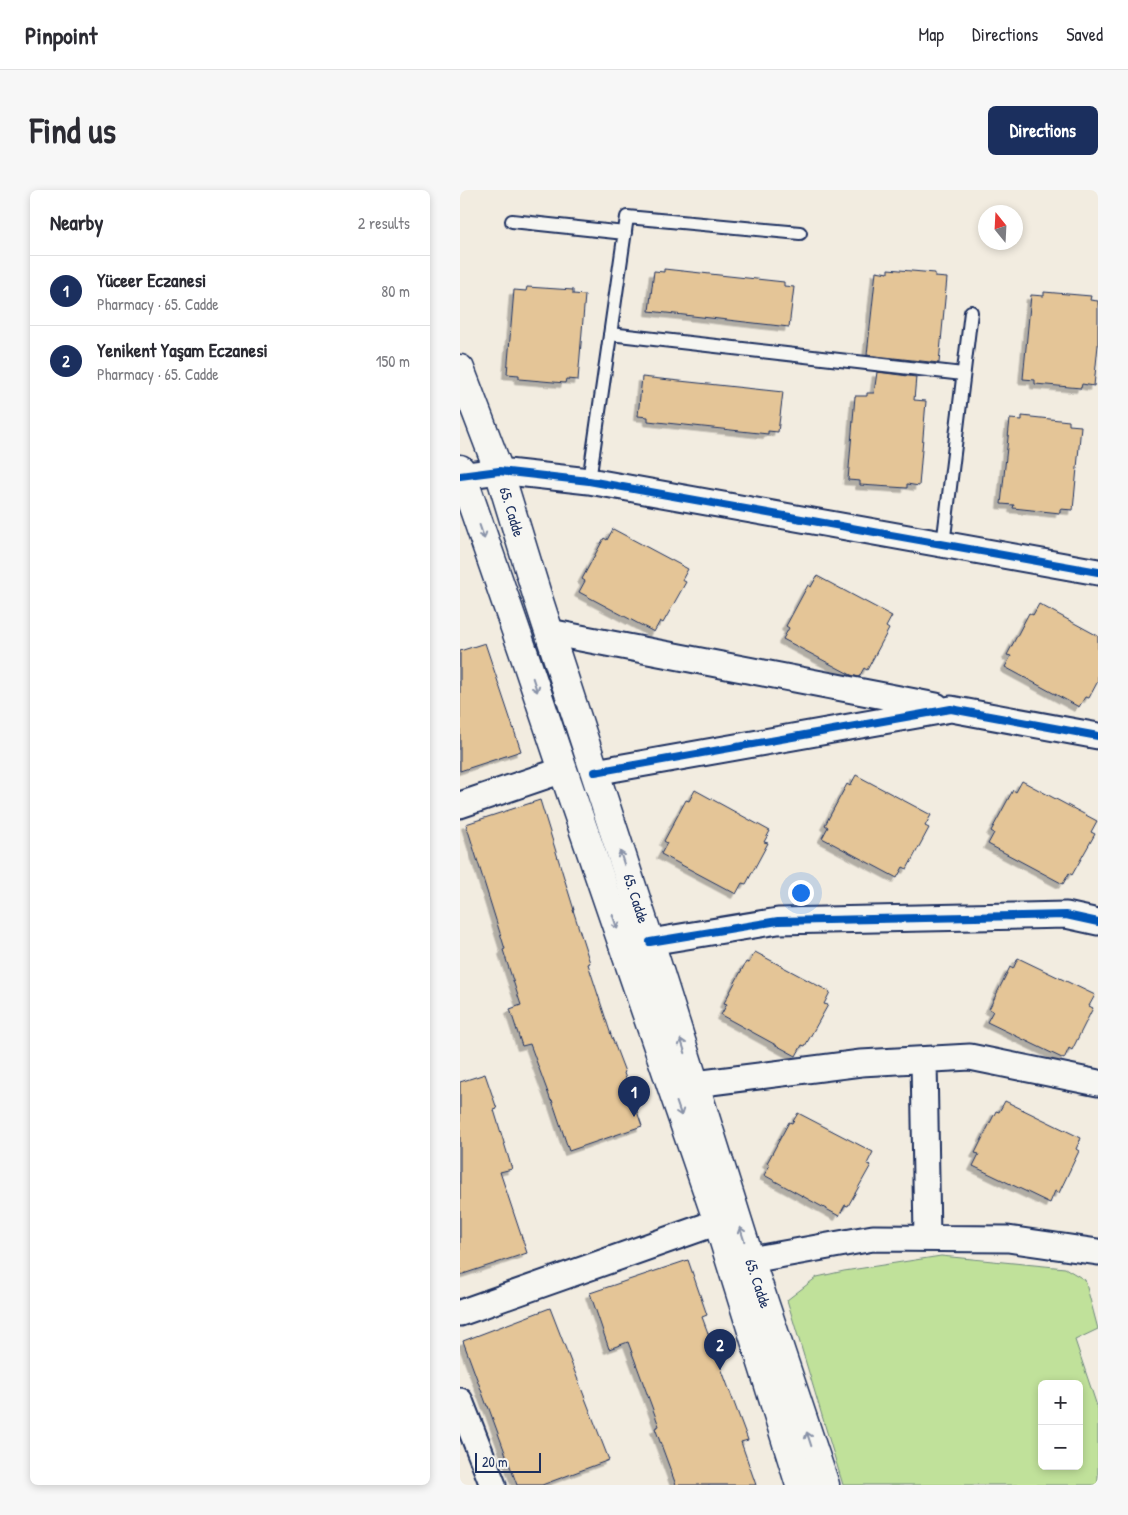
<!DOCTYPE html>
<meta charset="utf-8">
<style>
:root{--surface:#fff;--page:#f7f7f7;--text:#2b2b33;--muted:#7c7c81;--line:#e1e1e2;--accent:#1b2f5e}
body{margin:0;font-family:"Patrick Hand",sans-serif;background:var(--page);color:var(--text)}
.controls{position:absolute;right:15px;bottom:15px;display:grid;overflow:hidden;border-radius:8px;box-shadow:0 2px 8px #0003}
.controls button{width:45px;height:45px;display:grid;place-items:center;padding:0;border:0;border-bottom:1px solid var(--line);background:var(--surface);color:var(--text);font:25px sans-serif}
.compass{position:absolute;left:518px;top:15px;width:45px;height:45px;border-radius:50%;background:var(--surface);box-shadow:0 2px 8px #0003;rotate:342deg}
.scale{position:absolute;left:15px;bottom:12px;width:66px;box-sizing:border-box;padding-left:5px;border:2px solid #1b2f5e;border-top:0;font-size:14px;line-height:18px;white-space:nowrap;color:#1b2f5e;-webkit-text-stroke:4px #f6f6f2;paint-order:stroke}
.you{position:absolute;left:340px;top:702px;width:18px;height:18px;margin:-12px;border:4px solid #fff;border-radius:50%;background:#1a73e8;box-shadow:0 0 0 8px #1a73e833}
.badge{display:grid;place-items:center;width:32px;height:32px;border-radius:50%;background:var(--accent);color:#fff;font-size:16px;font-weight:700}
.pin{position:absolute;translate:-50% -41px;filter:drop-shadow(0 1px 2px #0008)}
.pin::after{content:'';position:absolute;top:26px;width:18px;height:15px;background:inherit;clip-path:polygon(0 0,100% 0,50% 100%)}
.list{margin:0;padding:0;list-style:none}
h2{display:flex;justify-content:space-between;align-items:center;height:65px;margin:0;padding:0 20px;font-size:21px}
h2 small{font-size:16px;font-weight:400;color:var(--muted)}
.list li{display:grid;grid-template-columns:32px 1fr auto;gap:15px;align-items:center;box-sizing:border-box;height:70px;padding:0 20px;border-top:1px solid var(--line)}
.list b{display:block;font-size:19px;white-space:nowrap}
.list p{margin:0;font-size:16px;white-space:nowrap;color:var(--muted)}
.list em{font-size:16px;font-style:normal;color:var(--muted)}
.map{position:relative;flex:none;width:638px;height:1295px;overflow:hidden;border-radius:8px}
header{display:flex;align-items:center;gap:30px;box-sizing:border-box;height:70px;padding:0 25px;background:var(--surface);border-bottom:1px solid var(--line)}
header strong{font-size:24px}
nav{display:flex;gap:28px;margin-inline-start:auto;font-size:18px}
.intro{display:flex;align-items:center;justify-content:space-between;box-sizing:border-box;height:120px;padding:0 30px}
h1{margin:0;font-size:35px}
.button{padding:12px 22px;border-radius:8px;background:var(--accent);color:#fff;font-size:18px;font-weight:700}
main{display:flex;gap:30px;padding:0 30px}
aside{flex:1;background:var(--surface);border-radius:8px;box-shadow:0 2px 8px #0003}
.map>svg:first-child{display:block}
.green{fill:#c0e19a;stroke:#6e887c;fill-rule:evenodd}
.building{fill:#e4c597;stroke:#1b2f5e;filter:url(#shadow)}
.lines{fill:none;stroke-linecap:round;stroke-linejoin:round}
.lane-casing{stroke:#1b2f5e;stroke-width:16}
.street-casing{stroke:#1b2f5e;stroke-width:29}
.secondary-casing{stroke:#1b2f5e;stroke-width:31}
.lane{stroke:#f6f6f2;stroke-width:12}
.street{stroke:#f6f6f2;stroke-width:25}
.secondary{stroke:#f6f6f2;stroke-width:28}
.cycleway-casing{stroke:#f6f6f2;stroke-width:11}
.cycleway{stroke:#0057b8;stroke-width:8}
.oneway{stroke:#8892a8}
.labels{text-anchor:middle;stroke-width:5;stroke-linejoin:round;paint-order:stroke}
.street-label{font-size:15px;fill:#1b2f5e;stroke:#f6f6f2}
</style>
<header>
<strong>Pinpoint</strong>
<nav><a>Map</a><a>Directions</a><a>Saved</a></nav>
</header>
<div class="intro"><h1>Find us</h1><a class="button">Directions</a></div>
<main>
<aside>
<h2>Nearby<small>2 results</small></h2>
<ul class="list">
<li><span class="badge">1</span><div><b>Yüceer Eczanesi</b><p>Pharmacy · 65. Cadde</p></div><em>80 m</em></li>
<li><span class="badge">2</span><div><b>Yenikent Yaşam Eczanesi</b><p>Pharmacy · 65. Cadde</p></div><em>150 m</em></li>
</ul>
</aside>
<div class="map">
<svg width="638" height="1295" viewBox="0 0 638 1295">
<defs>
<filter id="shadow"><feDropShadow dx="-4.5" dy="4.5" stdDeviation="0" flood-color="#0004"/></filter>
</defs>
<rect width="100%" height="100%" fill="#f2ece0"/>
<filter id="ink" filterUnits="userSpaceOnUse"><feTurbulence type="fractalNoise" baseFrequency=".02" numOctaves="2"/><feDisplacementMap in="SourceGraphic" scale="10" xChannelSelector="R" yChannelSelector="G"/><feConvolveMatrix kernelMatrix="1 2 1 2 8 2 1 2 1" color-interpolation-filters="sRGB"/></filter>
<g filter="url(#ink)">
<path class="green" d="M 481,1066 L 605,1078 L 625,1090 L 638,1139 L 615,1150 L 638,1219 L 638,1295 L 383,1295 L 327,1110 L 357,1087 L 384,1081 ZM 582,1194 L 619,1194 L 619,1276 L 582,1276 Z"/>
<path class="building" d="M 204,79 L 324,92 L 324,96 L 334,97 L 329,137 L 189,121 L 194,81 L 204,82 Z
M 428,79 L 475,83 L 475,87 L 487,88 L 479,173 L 407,165 L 416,81 L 428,83 Z
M 67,97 L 113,100 L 113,104 L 125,105 L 118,190 L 106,189 L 105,193 L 59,189 L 59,185 L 47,184 L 54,100 L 66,101 Z
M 584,102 L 631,106 L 630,110 L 638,111 L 638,155 L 634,196 L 622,194 L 621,198 L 575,194 L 575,190 L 563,189 L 571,105 L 584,106 Z
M 417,182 L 456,187 L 454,210 L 466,211 L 459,296 L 447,294 L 447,298 L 400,295 L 400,291 L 388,290 L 395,206 L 407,206 L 407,203 L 414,203 Z
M 182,187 L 323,202 L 318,242 L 308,241 L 308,244 L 188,231 L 188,227 L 178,226 Z
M 562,226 L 609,231 L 609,235 L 621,236 L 613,320 L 600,319 L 600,323 L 553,318 L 554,315 L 541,314 L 550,229 L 562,230 Z
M 153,339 L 228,379 L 222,390 L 226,392 L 203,433 L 200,431 L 194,442 L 119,402 L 125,391 L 122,389 L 144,348 L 147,350 Z
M 357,386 L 432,426 L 426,437 L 429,439 L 407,480 L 404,478 L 399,487 L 391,485 L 323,449 L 329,438 L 326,436 L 348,395 L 351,397 Z
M 579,414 L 638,446 L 638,491 L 629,508 L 625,507 L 619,517 L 545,477 L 551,466 L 547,465 L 569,423 L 573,425 Z
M 25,453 L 61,561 L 0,581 L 0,461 Z
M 396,585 L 471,625 L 465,636 L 469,638 L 447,679 L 443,677 L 437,688 L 362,648 L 368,637 L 365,635 L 387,594 L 390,596 Z
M 562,591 L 637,631 L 631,642 L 635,644 L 612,685 L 609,683 L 603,694 L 528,654 L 534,643 L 531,641 L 553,600 L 556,602 Z
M 235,600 L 310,641 L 304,652 L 308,653 L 286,694 L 282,693 L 276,704 L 201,664 L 207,653 L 204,651 L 226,610 L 229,611 Z
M 80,610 L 114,720 L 113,720 L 130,773 L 128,774 L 151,845 L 165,882 L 164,883 L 182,936 L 109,961 L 92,910 L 91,911 L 70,854 L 62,856 L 50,819 L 61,815 L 43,760 L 45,759 L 6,634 Z
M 295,762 L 370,802 L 364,814 L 368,815 L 345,856 L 342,855 L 336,866 L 261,825 L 267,814 L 264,813 L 286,772 L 289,773 Z
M 558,768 L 635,805 L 629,816 L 633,818 L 612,860 L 609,858 L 604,869 L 527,832 L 533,821 L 529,819 L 550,777 L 553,779 Z
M 25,884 L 37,919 L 34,920 L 52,979 L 40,982 L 67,1063 L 0,1085 L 0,892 Z
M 545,911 L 621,948 L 616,959 L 619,961 L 599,1003 L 595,1001 L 590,1013 L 513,976 L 519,964 L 515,963 L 536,921 L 539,922 Z
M 338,923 L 413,962 L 407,974 L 411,975 L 388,1016 L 385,1015 L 379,1026 L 304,985 L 310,975 L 307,973 L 329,932 L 332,933 Z
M 228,1070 L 247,1125 L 242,1127 L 288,1250 L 281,1252 L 296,1295 L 216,1295 L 195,1238 L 199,1236 L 168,1152 L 149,1159 L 130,1103 Z
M 90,1118 L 149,1270 L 82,1295 L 57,1295 L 28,1216 L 27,1216 L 3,1151 Z"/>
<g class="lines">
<g class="lane-casing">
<path id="lane" d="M 52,31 L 165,43
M 150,144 L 503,184
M 129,291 L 167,27 L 340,43
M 483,355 L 511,122"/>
</g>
<g class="street-casing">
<path id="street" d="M 0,286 L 39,281 L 129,291 L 638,382
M 89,442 L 476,516
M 135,582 L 491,519 L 638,546
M 0,615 L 103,580
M 190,752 L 318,731 L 606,725 L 638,732
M 464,870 L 467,1048
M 235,894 L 401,873 L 510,867 L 638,893
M 290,1070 L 413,1048 L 548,1049 L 638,1062
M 0,1123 L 258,1032
M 0,1211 L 33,1295"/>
</g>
<g class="secondary-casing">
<g id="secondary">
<path id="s1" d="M 0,179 L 39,281 L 78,408 L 190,752 L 290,1070 L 365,1295"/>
<path d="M 0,279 L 63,461 L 103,580 L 258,1032 L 340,1295"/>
</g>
</g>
<use href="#lane" class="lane"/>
<use href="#street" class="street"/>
<use href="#secondary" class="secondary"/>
<g class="cycleway-casing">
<path id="cycleway" d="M 0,286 L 39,281 L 129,291 L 638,382
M 135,582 L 491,519 L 638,546
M 190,752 L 318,731 L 606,725 L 638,732"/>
</g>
<use href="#cycleway" class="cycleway"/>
</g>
<defs><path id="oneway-shaft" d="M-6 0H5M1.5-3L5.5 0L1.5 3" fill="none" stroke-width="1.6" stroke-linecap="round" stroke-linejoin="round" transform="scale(1.25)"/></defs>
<g class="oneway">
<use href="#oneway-shaft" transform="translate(22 342) rotate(71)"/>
<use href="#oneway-shaft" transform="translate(75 495) rotate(72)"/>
<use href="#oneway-shaft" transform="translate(162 668) rotate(-108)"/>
<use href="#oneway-shaft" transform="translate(155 732) rotate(71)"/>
<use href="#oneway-shaft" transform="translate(223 856) rotate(-108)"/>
<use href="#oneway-shaft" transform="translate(219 919) rotate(71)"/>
<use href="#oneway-shaft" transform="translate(282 1044) rotate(-108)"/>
<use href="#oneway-shaft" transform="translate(349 1249) rotate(-108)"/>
</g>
</g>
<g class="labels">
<g class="street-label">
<text dy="5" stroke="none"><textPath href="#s1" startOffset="152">65. Cadde</textPath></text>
<text dy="5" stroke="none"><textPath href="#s1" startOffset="558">65. Cadde</textPath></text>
<text dy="5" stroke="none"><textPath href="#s1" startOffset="962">65. Cadde</textPath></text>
</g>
</g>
</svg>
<div class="controls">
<button>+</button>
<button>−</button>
</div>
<svg class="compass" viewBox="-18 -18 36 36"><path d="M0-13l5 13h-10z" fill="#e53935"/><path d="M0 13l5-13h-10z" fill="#7c7c81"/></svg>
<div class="scale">20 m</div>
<div class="you"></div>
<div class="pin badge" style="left:174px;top:927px">1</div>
<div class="pin badge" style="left:260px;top:1180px">2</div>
</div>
</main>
